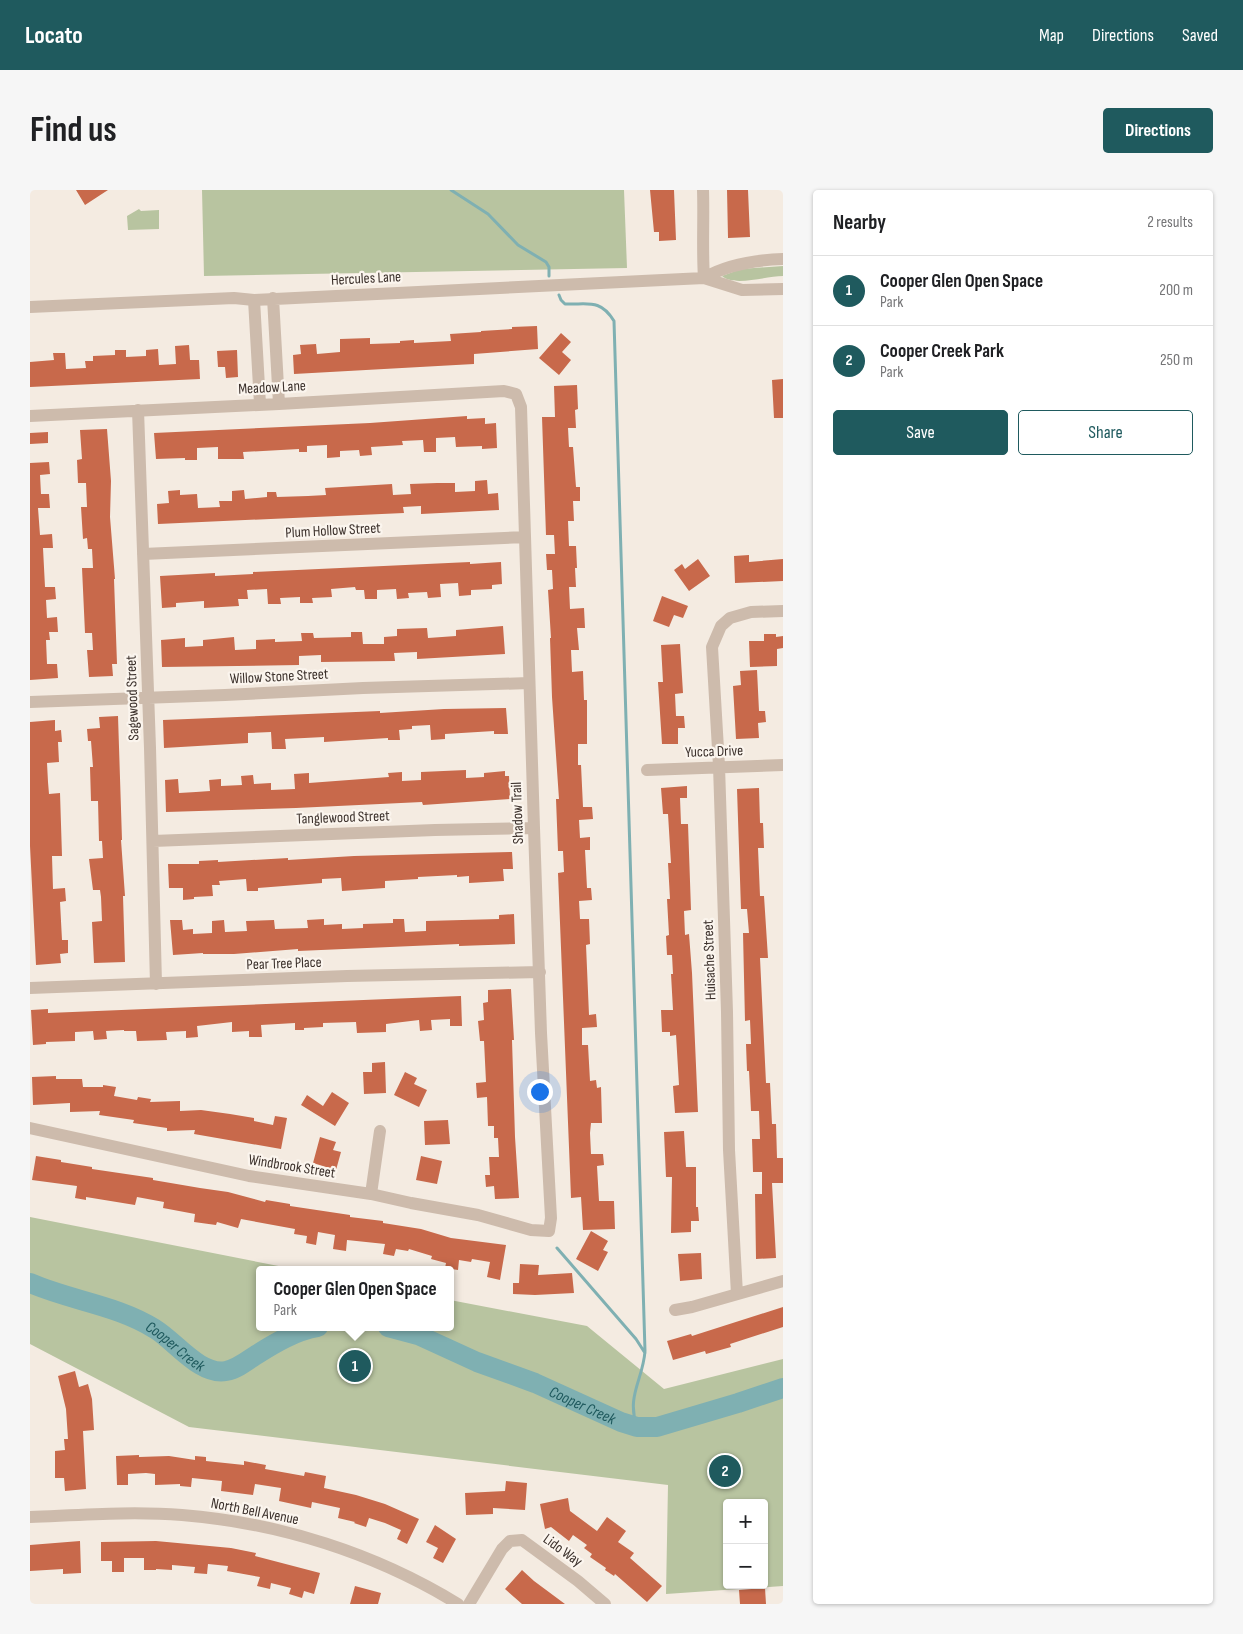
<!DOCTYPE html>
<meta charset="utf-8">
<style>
:root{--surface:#fff;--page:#f6f6f6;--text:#202124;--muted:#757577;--line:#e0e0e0;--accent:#1f5a5e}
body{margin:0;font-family:"Sofia Sans Condensed",sans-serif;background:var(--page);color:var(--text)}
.controls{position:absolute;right:15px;bottom:15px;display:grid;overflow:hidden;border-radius:5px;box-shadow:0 1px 4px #0004}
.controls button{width:45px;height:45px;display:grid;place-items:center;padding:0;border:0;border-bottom:1px solid var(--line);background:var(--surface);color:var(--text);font:25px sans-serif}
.you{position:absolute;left:509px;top:901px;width:18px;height:18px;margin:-12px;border:4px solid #fff;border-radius:50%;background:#1a73e8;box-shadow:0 0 0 8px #1a73e833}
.badge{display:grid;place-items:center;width:32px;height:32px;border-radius:50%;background:var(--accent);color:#fff;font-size:16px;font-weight:700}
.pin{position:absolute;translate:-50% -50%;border:2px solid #fff;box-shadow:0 1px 5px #0006}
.popup{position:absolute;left:226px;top:1076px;width:198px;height:65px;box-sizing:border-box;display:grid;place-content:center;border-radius:5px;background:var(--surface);filter:drop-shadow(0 1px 4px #0005);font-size:16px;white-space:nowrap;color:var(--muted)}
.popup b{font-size:19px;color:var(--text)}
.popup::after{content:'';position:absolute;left:50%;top:100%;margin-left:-10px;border:10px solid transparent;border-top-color:var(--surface)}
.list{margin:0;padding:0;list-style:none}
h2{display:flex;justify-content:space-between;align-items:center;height:65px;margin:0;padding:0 20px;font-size:21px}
h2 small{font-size:16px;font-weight:400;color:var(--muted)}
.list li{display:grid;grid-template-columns:32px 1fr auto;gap:15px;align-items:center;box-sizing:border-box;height:70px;padding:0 20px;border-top:1px solid var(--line)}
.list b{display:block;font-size:19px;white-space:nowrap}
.list p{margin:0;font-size:16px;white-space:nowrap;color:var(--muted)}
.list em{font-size:16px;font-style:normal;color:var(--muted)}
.actions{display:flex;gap:10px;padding:15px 20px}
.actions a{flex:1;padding:11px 0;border:1px solid var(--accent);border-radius:5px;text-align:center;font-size:18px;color:var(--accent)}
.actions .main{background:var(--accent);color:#fff}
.map{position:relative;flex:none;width:753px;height:1414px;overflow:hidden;border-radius:5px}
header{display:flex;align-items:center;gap:30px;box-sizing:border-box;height:70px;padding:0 25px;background:var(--accent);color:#fff}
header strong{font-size:24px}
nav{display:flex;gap:28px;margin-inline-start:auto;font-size:18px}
.intro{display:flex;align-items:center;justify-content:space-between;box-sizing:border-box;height:120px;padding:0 30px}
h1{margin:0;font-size:35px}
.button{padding:12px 22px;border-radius:5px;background:var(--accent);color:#fff;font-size:18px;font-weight:700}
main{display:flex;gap:30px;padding:0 30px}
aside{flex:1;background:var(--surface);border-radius:5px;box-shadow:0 1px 4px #0004}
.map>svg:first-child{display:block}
.green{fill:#b8c4a0;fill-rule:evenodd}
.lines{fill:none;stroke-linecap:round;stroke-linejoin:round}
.stream{stroke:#7fb0b2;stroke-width:3}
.river{stroke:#7fb0b2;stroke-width:20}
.building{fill:#c8694b}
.minor{stroke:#cdbbac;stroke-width:12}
.labels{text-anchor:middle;stroke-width:4.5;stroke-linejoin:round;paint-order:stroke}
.street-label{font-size:15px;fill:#3b302b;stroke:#fbf5ee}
.water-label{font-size:16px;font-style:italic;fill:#1f5a5e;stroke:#fbf5ee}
</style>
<header>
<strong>Locato</strong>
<nav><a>Map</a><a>Directions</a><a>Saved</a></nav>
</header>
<div class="intro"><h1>Find us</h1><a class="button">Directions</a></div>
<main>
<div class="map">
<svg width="753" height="1414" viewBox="0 0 753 1414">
<rect width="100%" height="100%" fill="#f4ebe1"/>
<path class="green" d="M 172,0 L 594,0 L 597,78 L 174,86 Z
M 109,19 L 111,21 L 129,20 L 129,39 L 98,40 L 97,26 Z
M 753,76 L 753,86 C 736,86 704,97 692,86 L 711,79 Z
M 0,1027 L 269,1080 L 230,1080 L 230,1137 L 420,1137 L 420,1110 L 557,1136 L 634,1199 L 753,1169 L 753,1396 L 636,1404 L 638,1295 L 159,1237 L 0,1154 ZM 697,1313 L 734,1313 L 734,1395 L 697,1395 Z"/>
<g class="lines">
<path class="stream" d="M 421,0 L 458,24 L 488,55 L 516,72 L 519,77 L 519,86
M 529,105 L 531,110 L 535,114 C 557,115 570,108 584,131 L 615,1161 C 613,1190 596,1206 607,1237
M 527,1058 L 606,1149 L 615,1163"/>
<g class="river">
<path id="s1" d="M 0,1093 C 41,1111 87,1115 125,1139 C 145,1151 170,1186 196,1181 C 207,1179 217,1171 226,1165 C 245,1153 265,1141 288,1137"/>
<path id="s2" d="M 358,1137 L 388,1145 L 447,1172 L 505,1193 L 591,1232 L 607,1237 L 627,1237 L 708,1213 L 753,1198"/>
</g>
</g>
<path class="building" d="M 46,0 L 78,0 L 55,15 Z
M 620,0 L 644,0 L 646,50 L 629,51 L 629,42 L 624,42 Z
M 697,0 L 718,0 L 720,47 L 698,48 Z
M 507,136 L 508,159 L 444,164 L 444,174 L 264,184 L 263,165 L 271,164 L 270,155 L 286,154 L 287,164 L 310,162 L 310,149 L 340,148 L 340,154 L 370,153 L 370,151 L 384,150 L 384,153 L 421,151 L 420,144 L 451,142 L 451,141 L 482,139 L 482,137 Z
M 531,143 L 541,152 L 532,162 L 541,170 L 529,185 L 509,168 Z
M 159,155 L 160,170 L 169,170 L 170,189 L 0,197 L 0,172 L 24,170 L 23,163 L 35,163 L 36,179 L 56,178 L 55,171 L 63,171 L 63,166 L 85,165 L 85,160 L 96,160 L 96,167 L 116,166 L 116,160 L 128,159 L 129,175 L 146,174 L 145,156 Z
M 207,160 L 208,187 L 196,188 L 195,177 L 188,177 L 187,161 Z
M 753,189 L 753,228 L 744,228 L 742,190 Z
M 547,195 L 548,219 L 545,220 L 546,238 L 538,238 L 539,257 L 543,257 L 546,297 L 550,297 L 550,311 L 543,311 L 544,331 L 538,331 L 539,356 L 546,356 L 547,378 L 545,378 L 546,397 L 539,397 L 540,419 L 554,418 L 555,438 L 547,438 L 549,460 L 541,460 L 542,482 L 553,481 L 554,510 L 557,510 L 557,554 L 548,554 L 548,575 L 551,575 L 553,617 L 562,617 L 563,629 L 549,630 L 550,648 L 560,647 L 560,660 L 555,660 L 557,698 L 561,698 L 562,710 L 549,711 L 550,729 L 559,729 L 560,754 L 556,755 L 559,825 L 566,824 L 567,837 L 552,838 L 552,855 L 558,855 L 560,891 L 566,890 L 567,898 L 571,897 L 572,933 L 561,933 L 560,943 L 561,964 L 573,964 L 574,975 L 567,976 L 569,1011 L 584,1011 L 585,1039 L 553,1040 L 551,1007 L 541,1008 L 540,982 L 528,683 L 534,682 L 533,661 L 528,661 L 526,609 L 529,609 L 522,507 L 520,448 L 521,448 L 518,400 L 523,399 L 522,380 L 517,380 L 516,364 L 525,364 L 524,345 L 516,345 L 512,227 L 525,227 L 524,196 Z
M 437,226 L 437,229 L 455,228 L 455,234 L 466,233 L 467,258 L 452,259 L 452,256 L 426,257 L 425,247 L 406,248 L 406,262 L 394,262 L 393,250 L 372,251 L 373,255 L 341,257 L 342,265 L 330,266 L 329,260 L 310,261 L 310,267 L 297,268 L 297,255 L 277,256 L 277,262 L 269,262 L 269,259 L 213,262 L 214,269 L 188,269 L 188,257 L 167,258 L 167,270 L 155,270 L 155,268 L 126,269 L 124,243 L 340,233 Z
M 77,239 L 81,291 L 80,327 L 85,389 L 84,389 L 87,474 L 82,474 L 83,486 L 59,487 L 57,460 L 63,460 L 62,443 L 55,443 L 52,378 L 63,378 L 62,359 L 58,359 L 57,348 L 53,349 L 51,317 L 57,317 L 56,293 L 48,293 L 47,270 L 52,269 L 50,240 Z
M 18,242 L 18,253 L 0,254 L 0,243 Z
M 19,272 L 20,284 L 10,285 L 11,304 L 19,304 L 20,318 L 8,318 L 10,345 L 22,344 L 23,358 L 13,358 L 15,397 L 25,397 L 26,409 L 16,410 L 17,428 L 27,427 L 28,442 L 19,442 L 20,450 L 16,450 L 17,474 L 27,474 L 28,488 L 0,490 L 0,273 Z
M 457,290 L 458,304 L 468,303 L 469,320 L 391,324 L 391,316 L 373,317 L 374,323 L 128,334 L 127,314 L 139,313 L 138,301 L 150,300 L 150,305 L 167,304 L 168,318 L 190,317 L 189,311 L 202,311 L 202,301 L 214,300 L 215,309 L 237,307 L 237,302 L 246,302 L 247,307 L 278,306 L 296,305 L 295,298 L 362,294 L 363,305 L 381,304 L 380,294 L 407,293 L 425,293 L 425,302 L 445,301 L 445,291 Z
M 719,365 L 719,372 L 753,369 L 753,391 L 705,393 L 704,366 Z
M 668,369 L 680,386 L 659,401 L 644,380 L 652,374 L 655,379 Z
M 440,372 L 440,374 L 471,372 L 472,394 L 462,395 L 462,399 L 441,400 L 441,405 L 429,406 L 428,393 L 410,394 L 411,407 L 398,408 L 397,402 L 378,403 L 379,408 L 367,409 L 366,399 L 347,400 L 347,409 L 335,409 L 334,400 L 326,400 L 325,397 L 301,399 L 302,407 L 282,408 L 283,413 L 270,413 L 270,407 L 250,408 L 251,414 L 238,414 L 237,399 L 217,400 L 218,409 L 208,409 L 209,416 L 174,418 L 174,411 L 146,413 L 146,417 L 132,418 L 130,386 L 185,383 L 185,386 L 223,384 L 223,382 Z
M 632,406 L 658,416 L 653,428 L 644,425 L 639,437 L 623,431 Z
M 473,436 L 475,464 L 387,469 L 387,462 L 364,463 L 365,471 L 291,472 L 291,465 L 269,466 L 269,475 L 132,477 L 131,450 L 155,448 L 155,457 L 173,456 L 173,450 L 204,447 L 205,460 L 226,459 L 226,450 L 245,449 L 245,452 L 272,451 L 271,443 L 283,443 L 284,448 L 321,447 L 321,442 L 332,442 L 333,454 L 354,454 L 354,447 L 367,446 L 367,439 L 397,438 L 398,448 L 426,446 L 426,440 Z
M 734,444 L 746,444 L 746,447 L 753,446 L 753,458 L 747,459 L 747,476 L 720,477 L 719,451 L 734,451 Z
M 650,454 L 653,503 L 645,504 L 646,526 L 654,526 L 655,538 L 648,538 L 648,554 L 632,554 L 628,492 L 633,492 L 631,455 Z
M 727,480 L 729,521 L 735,521 L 736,532 L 728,533 L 729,548 L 706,549 L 703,496 L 711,495 L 710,481 Z
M 476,518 L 478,544 L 464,544 L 464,541 L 415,544 L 415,549 L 401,550 L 400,535 L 382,536 L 382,539 L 369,540 L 370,550 L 358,550 L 358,548 L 294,552 L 294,547 L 255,549 L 256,559 L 242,559 L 241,542 L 218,543 L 218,553 L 134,558 L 133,530 L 350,521 L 350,523 L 414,519 Z
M 88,526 L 92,650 L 91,650 L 95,706 L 93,706 L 95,772 L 64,773 L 62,732 L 72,731 L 71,707 L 70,700 L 63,700 L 59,669 L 73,668 L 72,651 L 69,651 L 68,611 L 61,611 L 60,577 L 63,577 L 61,551 L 58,551 L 57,539 L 70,538 L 69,527 Z
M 25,530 L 25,541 L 31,540 L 32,552 L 28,552 L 29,572 L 17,573 L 18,592 L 19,604 L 30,603 L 32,666 L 22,666 L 23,699 L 35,698 L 36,711 L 30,712 L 32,750 L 38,750 L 38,763 L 30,764 L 31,773 L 6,775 L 0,656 L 0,532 Z
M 436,580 L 436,588 L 454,587 L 454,583 L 475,581 L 475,586 L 479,586 L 480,609 L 393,615 L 392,612 L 266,618 L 136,622 L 135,590 L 148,589 L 149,603 L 166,602 L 180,601 L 179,590 L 191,589 L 191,596 L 212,595 L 211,586 L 223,585 L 224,594 L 241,593 L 241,600 L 265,599 L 264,584 L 279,583 L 279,593 L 359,587 L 358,583 L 372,582 L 372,591 L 391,590 L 391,582 Z
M 657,596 L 657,608 L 650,608 L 651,634 L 658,634 L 661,720 L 654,721 L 655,745 L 659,744 L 662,783 L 668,922 L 645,923 L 643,896 L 649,895 L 646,845 L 640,846 L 640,842 L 632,842 L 631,820 L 643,820 L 641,784 L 643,784 L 642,765 L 637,765 L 636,746 L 639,745 L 637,709 L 640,709 L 638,673 L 641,673 L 638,624 L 633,624 L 631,598 Z
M 729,598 L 730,633 L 733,633 L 734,658 L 728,658 L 730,706 L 734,706 L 738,768 L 730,768 L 736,893 L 740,893 L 742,934 L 746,934 L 747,968 L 753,968 L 753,993 L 742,993 L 746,1068 L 726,1069 L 725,1004 L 732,1004 L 732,982 L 723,982 L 722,949 L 730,949 L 729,921 L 721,921 L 719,881 L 717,881 L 716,854 L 721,854 L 720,830 L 715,831 L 713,743 L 719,743 L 717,719 L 711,719 L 707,599 Z
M 482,662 L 483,679 L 473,679 L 474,691 L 439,693 L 439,686 L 427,687 L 427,685 L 388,687 L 388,689 L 355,691 L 355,698 L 312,701 L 311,688 L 292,689 L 292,693 L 228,698 L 228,701 L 217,701 L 216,689 L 189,691 L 190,695 L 182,695 L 183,706 L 164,707 L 164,709 L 153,710 L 153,698 L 139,698 L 138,674 L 169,674 L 169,671 L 188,670 L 188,672 L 258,668 L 258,670 L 324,666 Z
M 484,724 L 485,754 L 429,756 L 429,754 L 268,761 L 268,759 L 204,764 L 173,764 L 173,763 L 143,765 L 140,730 L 152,730 L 153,740 L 163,739 L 163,744 L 182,743 L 182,731 L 194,730 L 195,742 L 217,741 L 216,731 L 244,730 L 245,739 L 278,738 L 277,730 L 294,729 L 294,735 L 312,734 L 312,739 L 333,738 L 333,734 L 363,733 L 363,729 L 374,729 L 375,742 L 396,741 L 396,731 L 469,729 L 469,725 Z
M 481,799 L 484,850 L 482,850 L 485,947 L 489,1008 L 465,1009 L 464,996 L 456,997 L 455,985 L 460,985 L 459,967 L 469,967 L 468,948 L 464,948 L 464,936 L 458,936 L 457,907 L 447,908 L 446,893 L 456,892 L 454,851 L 450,851 L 448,831 L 454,830 L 453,813 L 458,812 L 458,800 Z
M 431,806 L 432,836 L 420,836 L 420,829 L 401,830 L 402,840 L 390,841 L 389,830 L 356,834 L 356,842 L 327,843 L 326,832 L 293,833 L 293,837 L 274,838 L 274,840 L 265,840 L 265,833 L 231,835 L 232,847 L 219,847 L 219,841 L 202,842 L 202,832 L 167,836 L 168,847 L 156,848 L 156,841 L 136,842 L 137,850 L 107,851 L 106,841 L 94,841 L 94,840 L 76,841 L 77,849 L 64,850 L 63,841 L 45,842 L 45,851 L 16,852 L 16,854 L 3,855 L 1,820 L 18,819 L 18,823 Z
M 355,872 L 356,903 L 334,904 L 333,882 L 342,882 L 342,873 Z
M 375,882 L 387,888 L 384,894 L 397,900 L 389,917 L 364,905 Z
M 26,886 L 26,889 L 52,889 L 53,897 L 73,897 L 73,895 L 86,897 L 84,906 L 107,910 L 108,907 L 121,909 L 120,912 L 150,911 L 150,921 L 171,920 L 200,924 L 224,928 L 224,931 L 243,935 L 245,926 L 257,928 L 251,959 L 164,944 L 165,940 L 137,941 L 137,938 L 103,933 L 104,930 L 69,925 L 70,921 L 40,922 L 40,913 L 3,915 L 2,887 Z
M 302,902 L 319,913 L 305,936 L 271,915 L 277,905 L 293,916 Z
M 418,930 L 420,954 L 395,955 L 394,931 Z
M 654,941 L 656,977 L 666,977 L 666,1017 L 668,1017 L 669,1031 L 661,1031 L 661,1042 L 641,1043 L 642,987 L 636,987 L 634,942 Z
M 290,947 L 306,952 L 303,960 L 311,962 L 306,980 L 283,973 Z
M 6,966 L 31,970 L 31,972 L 62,977 L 62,979 L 123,988 L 123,990 L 170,998 L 198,1002 L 235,1012 L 236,1010 L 260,1014 L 260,1016 L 320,1025 L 320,1027 L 353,1031 L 353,1033 L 391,1039 L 421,1048 L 476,1055 L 470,1090 L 457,1087 L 460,1072 L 442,1069 L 441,1072 L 429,1070 L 428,1080 L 415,1078 L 416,1073 L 401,1069 L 402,1066 L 379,1059 L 378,1061 L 366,1059 L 364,1066 L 353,1064 L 355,1054 L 317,1050 L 316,1061 L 303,1059 L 305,1045 L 288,1042 L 286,1055 L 276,1053 L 277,1046 L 264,1044 L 265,1039 L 211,1029 L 208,1038 L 187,1032 L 186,1035 L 164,1032 L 165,1024 L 133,1018 L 134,1012 L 107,1007 L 105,1015 L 56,1007 L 56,1010 L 45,1008 L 47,996 L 2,990 Z
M 391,966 L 412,971 L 407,994 L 386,990 Z
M 561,1041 L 578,1051 L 573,1060 L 578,1062 L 568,1081 L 546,1069 Z
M 671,1063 L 672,1089 L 650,1091 L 648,1064 Z
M 490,1074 L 509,1075 L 508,1085 L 542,1083 L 544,1103 L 505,1105 L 483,1104 L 483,1093 L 489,1093 Z
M 753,1117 L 753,1137 L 700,1154 L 701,1157 L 676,1164 L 675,1161 L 643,1170 L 637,1151 L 661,1144 L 662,1146 Z
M 45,1181 L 49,1197 L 58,1194 L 62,1209 L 64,1240 L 53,1241 L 56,1299 L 35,1301 L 34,1288 L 25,1288 L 25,1261 L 35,1260 L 34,1249 L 38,1249 L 36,1219 L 28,1186 Z
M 109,1265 L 109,1267 L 139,1266 L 165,1270 L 165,1266 L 176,1267 L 176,1271 L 214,1275 L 214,1271 L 236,1275 L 235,1279 L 274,1286 L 275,1282 L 296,1286 L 294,1298 L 326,1305 L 355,1314 L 389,1329 L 377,1354 L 367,1349 L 371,1340 L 355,1333 L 339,1328 L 336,1337 L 324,1333 L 325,1332 L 308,1328 L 310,1318 L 282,1312 L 281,1318 L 249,1311 L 251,1298 L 225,1294 L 223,1305 L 191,1301 L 192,1291 L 162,1288 L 161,1297 L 150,1296 L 150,1294 L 125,1295 L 125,1284 L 116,1283 L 98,1284 L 98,1295 L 87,1295 L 86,1266 Z
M 476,1291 L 497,1293 L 495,1320 L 463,1318 L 463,1324 L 436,1325 L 435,1303 L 475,1301 Z
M 538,1308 L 540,1321 L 567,1341 L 577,1327 L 596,1341 L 588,1352 L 604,1363 L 600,1368 L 632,1396 L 617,1412 L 585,1384 L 584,1386 L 575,1380 L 576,1378 L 560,1367 L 562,1364 L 554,1358 L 557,1355 L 543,1345 L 539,1351 L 521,1337 L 515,1339 L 510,1314 Z
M 405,1335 L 426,1349 L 413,1373 L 403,1368 L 408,1358 L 396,1352 Z
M 50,1351 L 51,1383 L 33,1384 L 33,1379 L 0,1381 L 0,1355 Z
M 126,1351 L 201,1358 L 226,1363 L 225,1366 L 290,1383 L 284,1404 L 274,1401 L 272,1408 L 259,1404 L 261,1398 L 241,1393 L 240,1399 L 227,1396 L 230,1387 L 197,1381 L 198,1376 L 178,1374 L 177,1384 L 164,1383 L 165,1377 L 142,1375 L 142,1380 L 126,1379 L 126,1380 L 114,1380 L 114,1368 L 94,1368 L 94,1382 L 82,1382 L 82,1371 L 71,1371 L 71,1352 Z
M 492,1380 L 504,1391 L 535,1414 L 492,1414 L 475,1399 Z
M 325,1396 L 351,1403 L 348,1414 L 320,1414 Z
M 735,1398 L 736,1414 L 710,1414 L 709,1400 Z"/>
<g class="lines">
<path class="minor" d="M 673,0 C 674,29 672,59 674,88
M 674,88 C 698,74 726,70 753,69
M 243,108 L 249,214
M 224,110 L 230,214
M 0,117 L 204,108 L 224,110 L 674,88 L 712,100 L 753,99
M 108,220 L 120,558 L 126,794
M 0,226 L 249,214 L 474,201 L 486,204 L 491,217 L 504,638 L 511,843 L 521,1028 L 519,1041 L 501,1040 L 448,1025 L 381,1013 L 341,1004 L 219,986 L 0,938
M 113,364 L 495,347
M 0,512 L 195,505 L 333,498 L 499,493
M 617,580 L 753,575
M 123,651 L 405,640 L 504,638
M 0,798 L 317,786 L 510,782
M 341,1004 L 350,941
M 707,1104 L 699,960 L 697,822 L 689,576 L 682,457 L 691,436 L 700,428 L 721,422 L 753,421
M 645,1120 L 662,1117 L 753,1091
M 0,1327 C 50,1325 102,1321 152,1325 C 250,1333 345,1363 428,1414
M 439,1414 L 472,1359 L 480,1351 L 492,1350 L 548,1391 L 575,1414"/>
</g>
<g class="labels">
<g class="street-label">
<text transform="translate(336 88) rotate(-3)" y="5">Hercules Lane</text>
<text transform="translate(242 197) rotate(-3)" y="5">Meadow Lane</text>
<text transform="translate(303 340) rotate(-3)" y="5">Plum Hollow Street</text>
<text transform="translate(249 486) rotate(-3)" y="5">Willow Stone Street</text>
<text transform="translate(102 508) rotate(-92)" y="5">Sagewood Street</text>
<text transform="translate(684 561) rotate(-2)" y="5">Yucca Drive</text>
<text transform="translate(487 623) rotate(-92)" y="5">Shadow Trail</text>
<text transform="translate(313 627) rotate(-2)" y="5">Tanglewood Street</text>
<text transform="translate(679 770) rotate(-92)" y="5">Huisache Street</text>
<text transform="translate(254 773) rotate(-2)" y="5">Pear Tree Place</text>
<text transform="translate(262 976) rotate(9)" y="5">Windbrook Street</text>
<text transform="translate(225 1321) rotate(11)" y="5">North Bell Avenue</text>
<text transform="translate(533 1360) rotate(36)" y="5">Lido Way</text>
</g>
<g class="water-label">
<text dy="6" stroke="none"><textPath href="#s1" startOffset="160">Cooper Creek</textPath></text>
<text dy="6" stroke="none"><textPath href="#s2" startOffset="210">Cooper Creek</textPath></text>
</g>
</g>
</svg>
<div class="controls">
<button>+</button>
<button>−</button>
</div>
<div class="you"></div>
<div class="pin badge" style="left:325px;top:1176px">1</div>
<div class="popup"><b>Cooper Glen Open Space</b>Park</div>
<div class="pin badge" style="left:695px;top:1281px">2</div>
</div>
<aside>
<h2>Nearby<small>2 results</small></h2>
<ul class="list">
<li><span class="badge">1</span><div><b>Cooper Glen Open Space</b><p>Park</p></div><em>200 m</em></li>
<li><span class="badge">2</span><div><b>Cooper Creek Park</b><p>Park</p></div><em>250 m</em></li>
</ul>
<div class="actions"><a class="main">Save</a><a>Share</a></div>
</aside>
</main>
